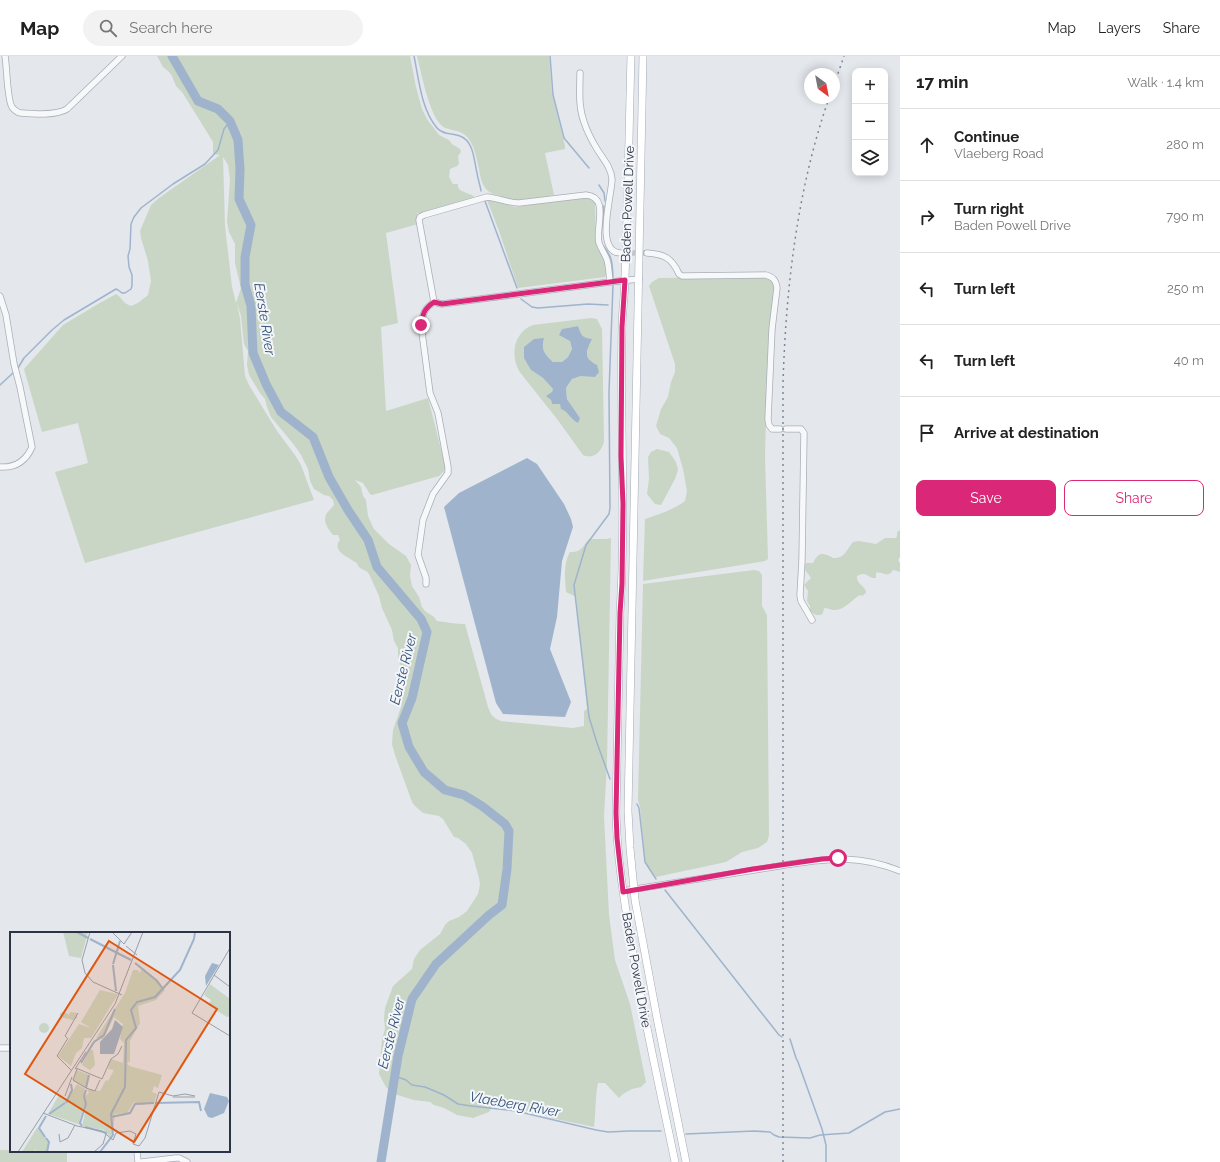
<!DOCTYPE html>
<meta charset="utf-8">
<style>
:root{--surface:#fff;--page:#f2f2f2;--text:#222;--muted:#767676;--line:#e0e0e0;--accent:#db2777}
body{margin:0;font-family:Raleway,sans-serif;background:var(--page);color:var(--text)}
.controls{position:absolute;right:12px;top:12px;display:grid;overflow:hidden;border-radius:8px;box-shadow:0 2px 10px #0003}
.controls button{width:36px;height:36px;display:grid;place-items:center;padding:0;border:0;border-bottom:1px solid var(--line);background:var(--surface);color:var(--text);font:20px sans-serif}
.compass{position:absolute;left:804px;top:12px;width:36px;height:36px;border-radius:50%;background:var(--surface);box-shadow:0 2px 10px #0003;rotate:148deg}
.stop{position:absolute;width:12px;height:12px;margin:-9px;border:3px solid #db2777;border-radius:50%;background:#fff}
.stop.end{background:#db2777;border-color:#fff;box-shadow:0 1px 4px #0008}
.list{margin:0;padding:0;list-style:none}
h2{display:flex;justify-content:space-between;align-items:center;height:52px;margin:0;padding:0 16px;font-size:17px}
h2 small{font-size:13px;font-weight:400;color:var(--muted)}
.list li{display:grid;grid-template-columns:26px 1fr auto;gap:12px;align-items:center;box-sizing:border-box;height:72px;padding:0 16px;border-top:1px solid var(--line)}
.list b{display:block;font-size:15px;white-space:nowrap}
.list p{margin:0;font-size:13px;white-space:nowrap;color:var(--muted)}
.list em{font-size:13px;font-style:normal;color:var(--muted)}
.actions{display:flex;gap:8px;padding:12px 16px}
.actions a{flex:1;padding:9px 0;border:1px solid var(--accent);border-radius:8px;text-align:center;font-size:14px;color:var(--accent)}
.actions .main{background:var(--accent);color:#fff}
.icon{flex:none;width:22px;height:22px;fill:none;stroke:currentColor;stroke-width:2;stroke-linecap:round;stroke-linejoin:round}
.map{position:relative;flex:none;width:900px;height:1106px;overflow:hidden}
header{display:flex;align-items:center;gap:24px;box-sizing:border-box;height:56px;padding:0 20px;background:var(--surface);border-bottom:1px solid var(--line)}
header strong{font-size:19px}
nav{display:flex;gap:22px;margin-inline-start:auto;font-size:14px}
.search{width:280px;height:36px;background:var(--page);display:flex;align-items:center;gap:10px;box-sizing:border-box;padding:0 14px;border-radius:22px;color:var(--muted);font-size:15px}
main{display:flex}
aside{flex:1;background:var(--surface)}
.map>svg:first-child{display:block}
.green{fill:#c9d6c5;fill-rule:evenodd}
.water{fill:#9fb4cc}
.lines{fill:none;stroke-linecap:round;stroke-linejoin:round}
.stream{stroke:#9fb4cc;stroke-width:1.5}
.river{stroke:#9fb4cc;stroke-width:9}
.minor-tunnel{stroke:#bfc3cb;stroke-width:5.5;stroke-dasharray:5.5 3;stroke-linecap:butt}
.minor-casing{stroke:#a9aeb7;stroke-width:7}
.major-casing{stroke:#a3abb8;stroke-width:8}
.minor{stroke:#f7f8fa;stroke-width:5.5}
.major{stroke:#fff;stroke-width:7}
.rail{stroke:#7d8696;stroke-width:1.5;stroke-dasharray:2 4;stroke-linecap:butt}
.minor-bridge-casing{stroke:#a9aeb7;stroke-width:7;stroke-linecap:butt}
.minor-bridge{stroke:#f7f8fa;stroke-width:5.5}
.route{stroke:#db2777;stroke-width:5}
.labels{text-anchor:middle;stroke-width:4;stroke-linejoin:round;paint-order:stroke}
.street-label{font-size:13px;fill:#2b3445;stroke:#f4f6f9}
.water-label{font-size:14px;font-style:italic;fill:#34527a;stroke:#f4f6f9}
.inset-river{fill:none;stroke:#9fb4cc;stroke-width:2}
.inset-road{fill:none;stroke:#9a9fa9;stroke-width:1}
.view{fill:#df570f;fill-opacity:0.15;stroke:#df570f;stroke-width:2}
.inset-edge{fill:none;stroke:#2b3445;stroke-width:2}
</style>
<header>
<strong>Map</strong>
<div class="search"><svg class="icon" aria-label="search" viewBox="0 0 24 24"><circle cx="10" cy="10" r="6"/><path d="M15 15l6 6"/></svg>Search here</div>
<nav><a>Map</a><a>Layers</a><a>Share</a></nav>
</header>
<main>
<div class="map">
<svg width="900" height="1106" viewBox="0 0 900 1106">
<rect width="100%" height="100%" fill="#e4e7ec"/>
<path class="green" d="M 157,0 L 410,0 L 416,31 L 422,53 L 427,63 L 439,79 L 449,84 L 452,88 L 460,93 L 461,96 L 458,100 L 459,108 L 457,110 L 450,113 L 449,121 L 453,128 L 458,128 C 458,130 458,132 459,133 C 461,135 469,138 472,139 L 474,141 L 454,149 L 424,158 L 417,157 L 418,168 L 386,177 L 398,267 L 381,271 L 386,355 L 428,342 L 446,413 L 439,420 L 372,439 L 370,438 L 363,427 L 355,424 L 361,431 L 363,440 L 366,444 L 368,460 L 372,469 L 374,473 L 389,488 L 406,500 L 411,509 L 410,520 L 412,530 L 419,541 L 422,551 L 425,555 L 434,561 L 437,565 C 447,566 455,568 465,568 L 488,651 C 491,659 493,662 501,665 L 573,672 L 584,670 L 584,655 L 587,653 L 576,541 L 566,536 C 565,523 563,508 570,496 C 581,497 583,490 589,483 L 606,483 L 611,482 L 607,707 L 604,760 L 609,859 L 615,904 L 630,948 L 646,1026 L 641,1031 L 632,1033 L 623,1038 L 619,1042 L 605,1027 L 598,1027 C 595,1041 596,1056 594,1071 L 551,1062 L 537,1056 L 534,1057 L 515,1052 L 507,1052 L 496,1048 L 489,1048 L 492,1051 L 489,1056 L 473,1062 L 457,1059 L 444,1052 L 434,1049 L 430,1046 L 414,1044 L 394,1038 L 386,1031 L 379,1018 L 382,983 L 385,973 L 384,962 L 385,952 L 393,930 L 412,913 L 414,903 L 420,894 L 440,878 L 445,869 L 449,865 L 459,861 L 467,855 L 478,838 L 480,828 L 479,822 L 472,797 L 466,788 L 458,782 L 454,781 L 443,763 L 439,760 L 423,757 L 415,750 L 412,746 L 395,699 L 392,688 L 393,674 L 401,651 L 401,635 L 404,626 L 402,614 L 398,601 L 398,592 L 394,585 L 392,574 L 382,552 L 379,540 L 369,518 C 367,514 362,514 359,511 C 355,506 360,509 355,506 C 348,501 331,495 340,484 L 338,479 L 333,479 C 328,473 322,465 327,457 C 329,454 332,452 334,449 L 333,444 L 329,440 L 324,439 L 314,433 L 310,425 L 308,413 L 301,399 L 295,390 L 271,361 L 267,351 L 265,343 L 260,337 L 249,319 L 247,309 L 248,295 L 244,288 L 241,260 L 237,247 L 240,263 L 245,320 L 249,329 L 277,375 L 295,399 L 301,409 L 314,444 L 85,507 L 55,416 L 88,407 L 78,367 L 42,376 L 24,313 L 63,269 L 98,248 L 116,238 C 123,242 122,247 131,250 L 138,247 L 148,239 L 151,225 L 148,205 L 141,182 L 140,175 L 151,149 L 159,142 L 220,99 L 213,98 L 213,86 L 210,81 L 182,36 L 176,30 L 172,20 L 169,16 L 163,11 ZM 223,101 L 228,109 L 230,124 L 227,166 L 229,176 L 235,188 L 235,207 L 241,232 L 236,247 L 232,231 L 225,170 Z
M 417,0 L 549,0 L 552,38 L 565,90 L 565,93 L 545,97 L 554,139 C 543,141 527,145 517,144 C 511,144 493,139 488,135 C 482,130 480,120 479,113 C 476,101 475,91 468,82 C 460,72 448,76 441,69 C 429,58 421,16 417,0 Z
M 588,141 L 595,145 L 595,147 L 596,185 L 605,206 L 606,219 L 605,221 L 518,232 L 499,175 L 487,144 L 497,145 L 515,151 Z
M 767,221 L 775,228 L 766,363 L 765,400 L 768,503 L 765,505 L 643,525 L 645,463 C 659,458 673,454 685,445 L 687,435 L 683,413 L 677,392 L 669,382 L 660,378 L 656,370 L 661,353 L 668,341 L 671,326 L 675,316 L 675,308 L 649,230 L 652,226 L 659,222 Z
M 591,262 L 597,263 L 602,273 L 604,385 C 602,395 594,404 583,399 L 557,363 L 519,315 C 510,298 514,276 533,269 ZM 578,270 L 580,278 L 586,282 L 588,291 L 587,299 L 590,305 L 581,320 L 572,323 L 566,332 L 567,343 L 580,362 L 565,354 L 560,348 L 552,348 L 551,344 L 553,333 L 543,322 L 531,314 L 544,282 C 541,293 544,298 553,306 L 562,306 L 568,301 L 572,293 L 570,285 L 562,273 Z
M 657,393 L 669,396 L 676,406 L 678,414 L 675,423 L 661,449 L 655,448 L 647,438 L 649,423 L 648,401 L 651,396 Z
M 900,474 L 900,501 L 898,504 L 900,507 L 900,516 L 894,514 L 892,515 L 891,517 C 885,521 882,515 876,517 L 876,522 C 867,523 868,514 857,520 C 856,527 863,529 866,535 L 866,537 L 862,540 L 860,539 C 852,543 844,555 834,554 C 831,554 828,552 824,552 L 823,557 L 821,559 L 816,559 L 814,558 L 810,555 L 810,550 L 807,545 L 808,535 L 804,529 L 811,522 C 808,516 802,514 806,507 L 813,507 C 819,495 823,497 833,502 C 846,502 846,494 853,486 L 859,485 L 876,488 L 885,482 L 896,482 L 897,480 L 897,476 Z
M 754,514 L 759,515 L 762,519 L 762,550 L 767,559 L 769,779 L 767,786 L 758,792 L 742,796 L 726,806 L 656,821 L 645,807 L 640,751 L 638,744 L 643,528 Z
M 0,1094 L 67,1095 L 67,1106 L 0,1106 Z"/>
<path class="water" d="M 578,270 C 581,279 582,282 592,283 C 586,295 583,302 597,309 L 599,316 L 595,321 L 581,320 L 572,323 L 566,332 L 567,343 L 580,362 L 578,367 C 571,364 568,355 561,353 L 560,348 L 552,348 L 551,344 L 546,340 L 552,336 L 553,333 L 543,322 L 531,314 L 524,302 L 524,291 L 534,283 L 544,282 C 541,293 544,298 553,306 L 562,306 L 568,301 L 572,293 L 570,285 L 559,279 L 562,273 Z
M 527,402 L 537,408 L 564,448 L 571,463 L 573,471 L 562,505 L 557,561 L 550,593 L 571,646 L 565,661 L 503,658 L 496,647 L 444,451 L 459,437 Z"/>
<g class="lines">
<path class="stream" d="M 414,0 C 419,24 421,53 437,72 C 443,79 452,77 460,80 C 474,85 474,105 477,117 C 478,124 480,128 481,135
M 550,0 L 553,39 L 564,82 L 589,112
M 599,129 L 604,137 L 605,145
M 485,145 L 517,232
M 601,176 L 604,150
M 604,191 C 613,202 612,207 613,221
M 521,243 L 532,251 L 538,252 L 588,248 L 608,249
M 18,312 L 24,302 L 52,274 L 64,264 L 116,233 L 118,234 L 122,237 L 125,237 L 131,233 L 132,230 L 132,219 L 129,211 L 128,200 L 130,193 L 131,168 L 134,161 L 141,152 L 173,128 L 205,108 L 218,94 L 224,73 L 230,65
M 0,329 L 14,316
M 610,723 L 597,687 L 589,661 L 574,529 L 586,489 L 609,458 L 610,452 L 609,336 L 613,229
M 637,748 L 639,752 L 645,806 L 656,823
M 665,834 L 779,979 L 782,981
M 790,983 L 796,1002 L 798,1006 L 822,1073 L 826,1089 L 826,1106
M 395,1020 L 406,1024 L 412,1029 L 425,1031 L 444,1039 L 458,1048 L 471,1050 L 516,1055 L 596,1074 L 608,1076 L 629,1075 L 661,1075
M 686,1078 L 754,1075 L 770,1076 L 774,1079 L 779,1081 L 810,1082 L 820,1079 L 849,1077 L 885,1056 L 900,1053"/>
<path class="river" d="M 172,0 L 198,45 L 218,53 L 230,65 L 238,84 L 240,113 L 239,143 L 251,169 L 245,201 L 245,229 L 251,250 L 253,297 L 266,328 L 281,356 L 313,381 L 329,421 L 348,454 L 368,484 L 377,511 L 421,563 L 427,576 L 412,642 L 402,667 L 409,691 L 424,716 L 445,734 L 464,739 L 482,750 L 505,768 L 509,775 L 507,813 L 502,849 L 489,859 L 436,908 L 412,943 L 398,1000 L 381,1106"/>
<path class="minor-tunnel" d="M 623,197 L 647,197"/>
<g class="minor-casing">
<path id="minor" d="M 5,0 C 7,11 7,43 12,51 C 14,54 17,56 20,57 C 33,58 56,60 67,53 L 122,0
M 580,17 C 580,33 578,50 584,66 C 587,75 592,85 597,93 C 603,103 611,111 612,123 C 612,139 594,197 621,197
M 647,197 C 664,198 672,202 679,218 L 682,220 L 766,219 C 773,221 776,224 777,232 L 772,273 L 768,363 L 769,369 L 772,373 L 780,373
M 0,240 L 6,259 L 14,308 L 20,331 L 32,391 C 26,405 16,412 0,411
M 434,246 L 419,164 L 420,161 L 424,159 L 487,141 C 498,142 508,147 519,147 L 586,139 C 610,141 595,172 599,187 C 601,193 605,198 607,204 C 609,210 609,219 610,226
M 786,373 L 801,373 L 804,377 L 802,504 L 800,539 L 801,545 L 812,564
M 426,528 L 426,522 L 418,499 L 423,464 L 433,438 L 448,417 L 448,411 L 438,357 L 430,337 L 421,269 C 423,257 424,253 434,246 L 442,248 L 610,226 L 639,223
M 791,808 C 832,802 860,799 900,815
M 623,835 L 773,811
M 0,992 L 11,992
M 137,1095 L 138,1106
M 142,1106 L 176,1102 L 179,1102 L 187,1106"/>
</g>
<g class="major-casing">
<path id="major" d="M 631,0 C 629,74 628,147 625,221 C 625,238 622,255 622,273 C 620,367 626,462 620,557 L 616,757 C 617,801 624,843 631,886 C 643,960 660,1033 675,1106
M 643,0 L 628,755 L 630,792 L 635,844 L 657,962 L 686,1106"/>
</g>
<use href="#minor" class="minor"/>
<use href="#major" class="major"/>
<path class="rail" d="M 834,29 L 844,0
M 783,1106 L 783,327 C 786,231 797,134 829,42"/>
<g class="minor-bridge-casing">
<path id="minor-bridge" d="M 773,811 L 791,808"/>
</g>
<use href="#minor-bridge" class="minor-bridge"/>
</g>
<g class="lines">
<path class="route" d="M 421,269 C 423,257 424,253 434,246 L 442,248 L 625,224 L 622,271 L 621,400 L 623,448 L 622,528 L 620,557 L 616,757 L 617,782 L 623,836 L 753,813 L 822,803 L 838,802"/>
</g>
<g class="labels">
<g class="street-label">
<text transform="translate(627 148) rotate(-88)" y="5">Baden Powell Drive</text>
<text transform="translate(637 914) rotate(80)" y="5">Baden Powell Drive</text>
</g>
<g class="water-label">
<text transform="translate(265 263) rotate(81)" y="5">Eerste River</text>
<text transform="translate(403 613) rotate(-76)" y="5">Eerste River</text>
<text transform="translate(391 977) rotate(-76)" y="5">Eerste River</text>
<text transform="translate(515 1048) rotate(10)" y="5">Vlaeberg River</text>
</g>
</g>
<g transform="translate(10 876)">
<rect width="220" height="220" fill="#e4e7ec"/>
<path d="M 53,0 L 78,0 L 71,26 L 59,24 ZM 133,36 L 143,46 L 148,48 L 155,58 L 146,68 L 128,74 L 130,91 L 120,109 L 120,129 L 117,131 L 119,134 L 152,143 L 148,156 L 144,154 L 142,160 L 147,162 L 144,171 L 131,173 L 124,170 L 117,181 L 105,182 L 102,207 L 94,198 L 72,194 L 77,172 L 75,164 L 79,161 L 77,157 L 90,159 L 96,148 L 98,149 L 104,138 L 98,137 L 101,127 L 113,131 L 114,111 L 110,107 L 113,92 L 104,85 L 93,107 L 86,106 L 115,61 L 123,38 L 128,38 L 129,41 ZM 200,52 L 220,67 L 220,84 L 217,85 L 198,73 L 201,68 L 194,63 ZM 90,58 L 107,62 L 107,64 L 81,106 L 74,106 L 72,116 L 66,121 L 61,134 L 48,124 L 69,92 L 81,96 L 71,90 ZM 54,80 L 59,83 L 60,80 L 67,81 L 67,86 L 63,88 L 50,85 L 50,81 ZM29 96a5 5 0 1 1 10 0a5 5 0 1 1-10 0ZM 80,118 L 83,118 L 85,133 L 80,138 L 72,133 ZM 67,138 L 79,143 L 76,156 L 63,149 ZM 67,152 L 75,157 L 73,165 L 76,170 L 70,187 L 71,193 L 38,182 L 49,163 L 57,169 ZM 27,196 L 30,197 L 39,209 L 37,220 L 26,220 L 26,217 L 24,220 L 12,220 Z" fill="#c9d6c5"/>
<path d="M 202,31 L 209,33 L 196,54 L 195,44 ZM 105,88 L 113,95 L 104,122 L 90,122 L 90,110 L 102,97 ZM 200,161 L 217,165 L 219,169 L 214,181 L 202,186 L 198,185 L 194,177 Z" fill="#9fb4cc"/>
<path class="inset-river" d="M 67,0 L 78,6M 80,7 L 121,28M 125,31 L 146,48 L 153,57M 103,32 L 110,9M 103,33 L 106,59M 71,131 L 84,110 L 94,103 L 105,77M 76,156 L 79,143M 56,171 L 62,158 L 61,152M 146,171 L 189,170 L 191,179M 39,182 L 55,171M 101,185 L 120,181 L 125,172 L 144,171M 72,194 L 70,191 L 76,172 L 74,164 L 76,158M 75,195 L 97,201M 35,205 L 29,196 L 36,184M 36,206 L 39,210 L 37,220M 90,220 L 103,203 L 101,182 L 115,155 L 116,108 L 126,96 L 121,78 L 127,70 L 145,65 L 170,38 L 184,7 L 185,0"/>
<path class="inset-road" d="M 80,0 L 72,28 L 75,41 L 83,50 L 112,63M 102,0 L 114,12 L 122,0M 116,14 L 127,23M 220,16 L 182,81 L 220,104M 204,43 L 220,55M 57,106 L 55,104 L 68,81M 58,106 L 47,124 L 61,138M 66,136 L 92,147 L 101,127 L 108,122 L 112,114M 65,137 L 76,120M 67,137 L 63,148 L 76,156 L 85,159 L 90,148M 55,164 L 62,145M 163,165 L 185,165M 33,181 L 67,194 L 92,199 L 103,208 L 106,201 L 120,199 L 126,202 L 123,212 L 129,214 L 135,206 L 149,160 L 163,164 L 175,162 L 185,164M 49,202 L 50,210 L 58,206 L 65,193M 8,220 L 105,72 L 133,0M 84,220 L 93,212 L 96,202"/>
<path class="view" d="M 99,9 L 207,77 L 124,210 L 15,142 Z"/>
<rect width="220" height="220" class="inset-edge"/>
</g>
</svg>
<div class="controls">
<button>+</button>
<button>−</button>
<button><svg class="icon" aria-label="layers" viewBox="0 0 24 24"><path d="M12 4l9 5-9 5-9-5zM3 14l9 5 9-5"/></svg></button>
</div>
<svg class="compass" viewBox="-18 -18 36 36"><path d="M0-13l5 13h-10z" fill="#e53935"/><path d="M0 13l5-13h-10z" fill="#767676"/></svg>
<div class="stop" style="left:838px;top:802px"></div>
<div class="stop end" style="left:421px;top:269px"></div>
</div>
<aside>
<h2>17 min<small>Walk · 1.4 km</small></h2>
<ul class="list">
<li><svg class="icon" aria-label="ahead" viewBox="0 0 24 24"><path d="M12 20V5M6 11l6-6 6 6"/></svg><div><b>Continue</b><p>Vlaeberg Road</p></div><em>280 m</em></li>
<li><svg class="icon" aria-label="right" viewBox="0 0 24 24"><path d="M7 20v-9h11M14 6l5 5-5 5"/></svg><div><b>Turn right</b><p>Baden Powell Drive</p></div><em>790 m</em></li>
<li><svg class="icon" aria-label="left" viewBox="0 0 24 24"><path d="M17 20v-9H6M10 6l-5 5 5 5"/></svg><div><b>Turn left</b></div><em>250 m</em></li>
<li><svg class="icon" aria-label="left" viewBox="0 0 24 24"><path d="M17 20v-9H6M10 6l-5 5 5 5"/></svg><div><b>Turn left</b></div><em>40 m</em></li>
<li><svg class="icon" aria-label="arrive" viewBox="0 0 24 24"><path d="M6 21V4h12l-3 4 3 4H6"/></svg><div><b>Arrive at destination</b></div></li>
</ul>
<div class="actions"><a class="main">Save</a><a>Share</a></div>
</aside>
</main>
